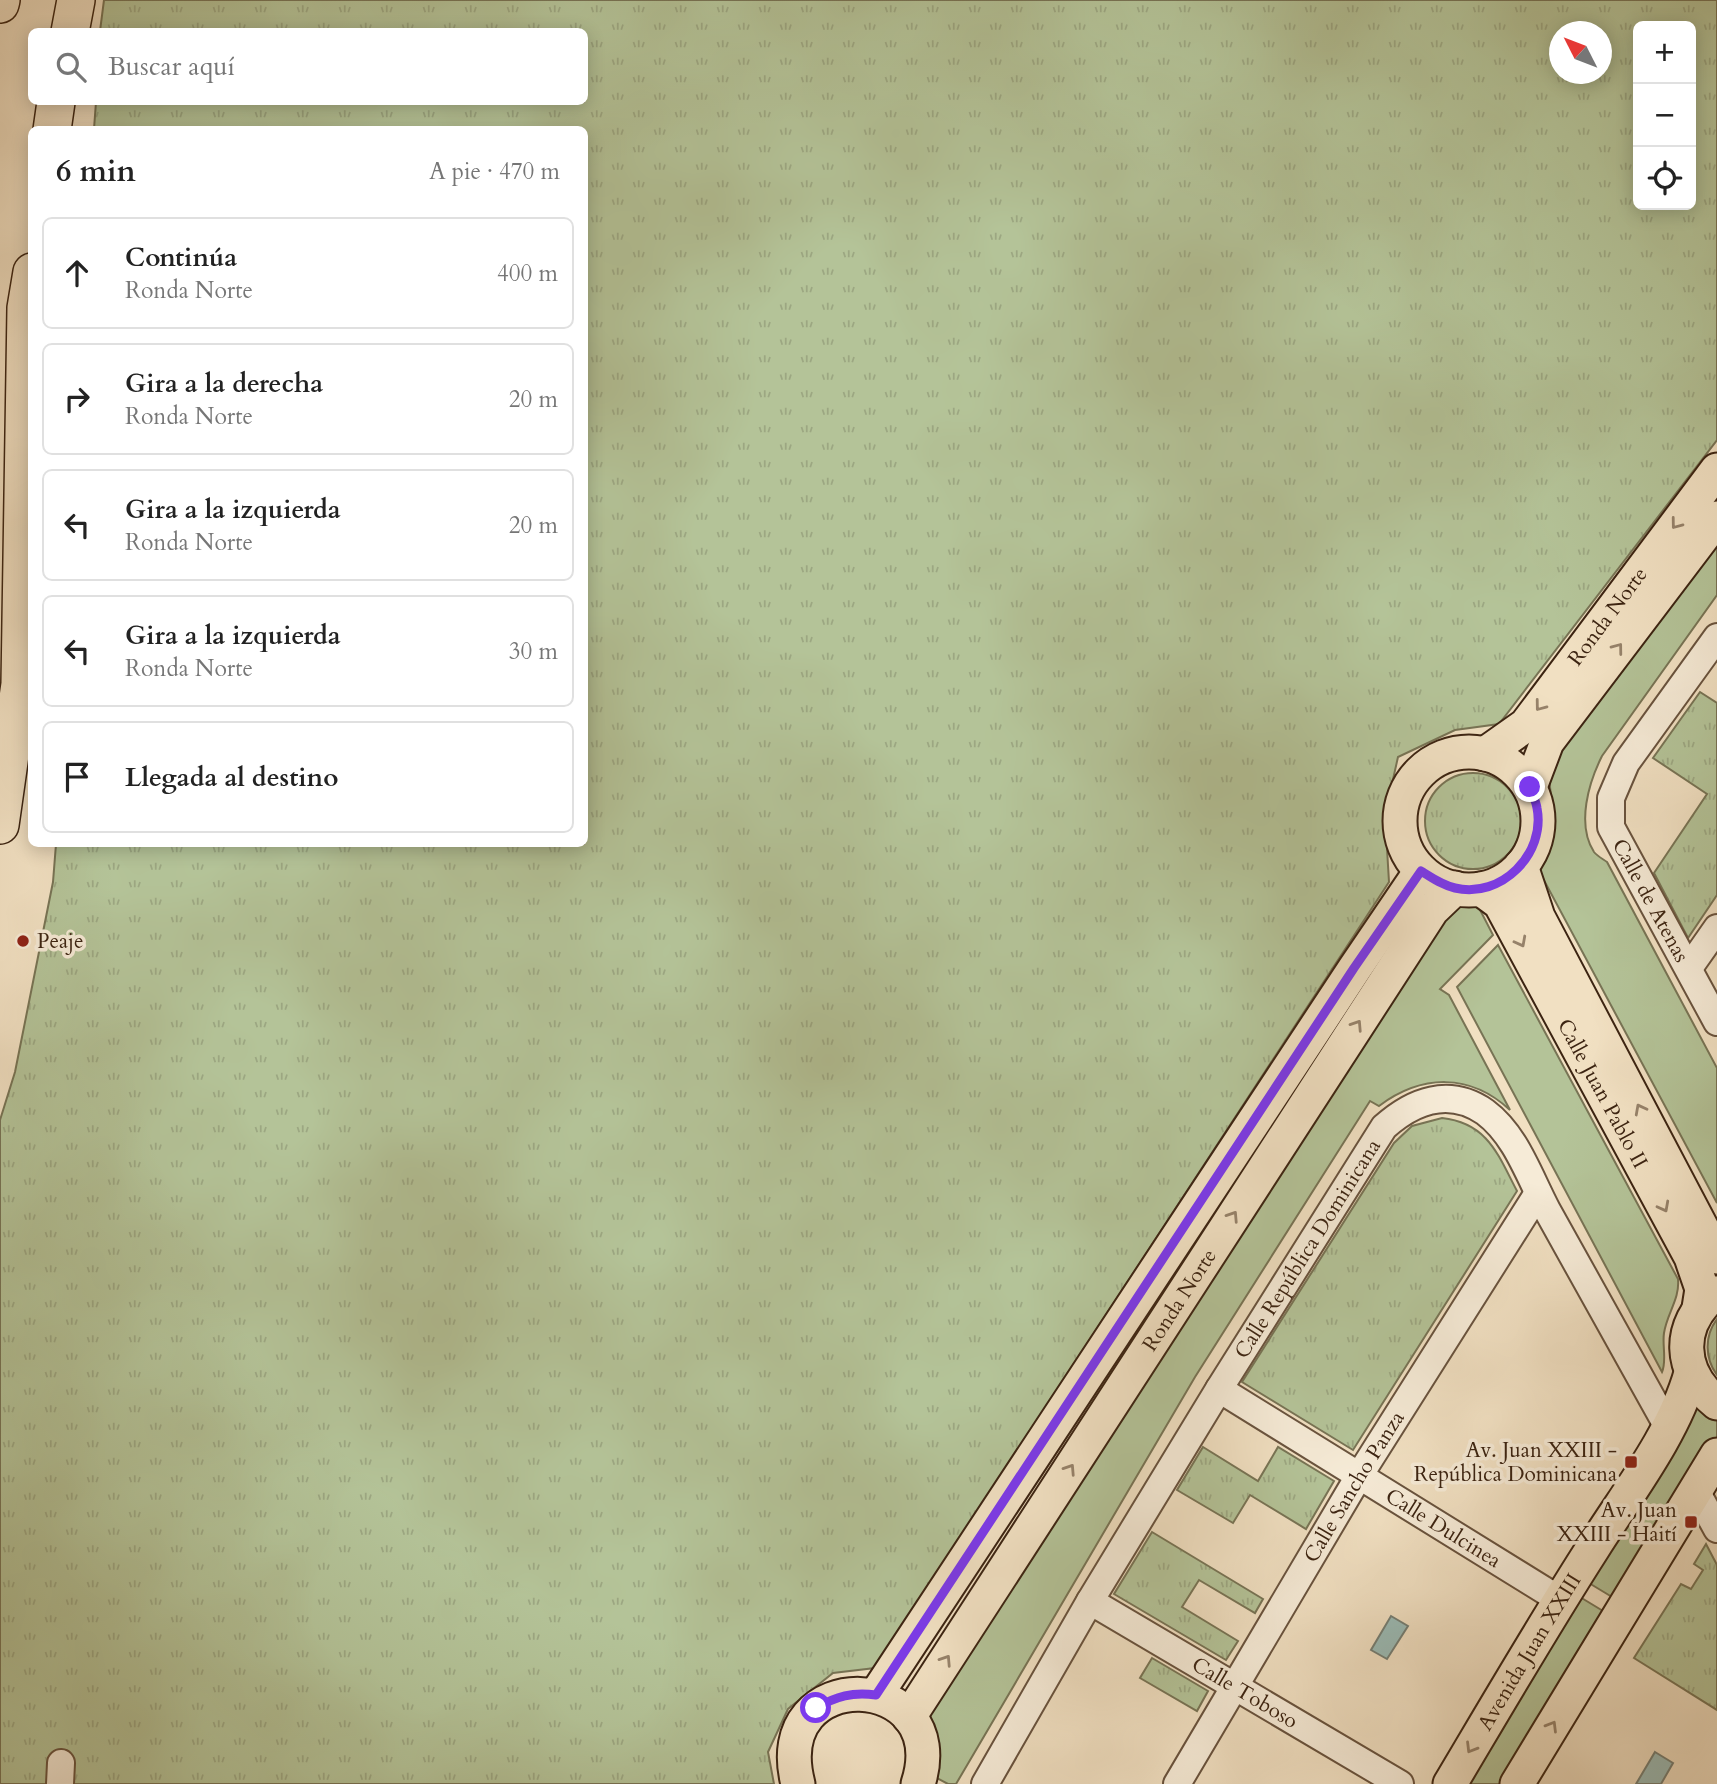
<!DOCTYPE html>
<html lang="es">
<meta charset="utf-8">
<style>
:root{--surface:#fff;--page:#f2f2f2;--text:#222;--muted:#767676;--line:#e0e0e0}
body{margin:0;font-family:Cardo,serif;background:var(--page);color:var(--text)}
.controls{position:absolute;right:21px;top:21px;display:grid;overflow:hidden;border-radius:10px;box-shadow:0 4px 18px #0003}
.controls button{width:63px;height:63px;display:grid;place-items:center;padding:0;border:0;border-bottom:2px solid var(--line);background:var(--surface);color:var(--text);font:35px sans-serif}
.compass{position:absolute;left:1549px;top:21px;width:63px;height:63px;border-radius:50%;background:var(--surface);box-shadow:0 4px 18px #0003;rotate:312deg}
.stop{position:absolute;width:21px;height:21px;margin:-16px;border:5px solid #7c3aed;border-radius:50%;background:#fff}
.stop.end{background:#7c3aed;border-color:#fff;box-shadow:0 2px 7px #0008}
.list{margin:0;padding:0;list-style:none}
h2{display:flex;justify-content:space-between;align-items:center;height:91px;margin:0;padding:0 28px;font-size:30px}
h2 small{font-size:23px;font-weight:400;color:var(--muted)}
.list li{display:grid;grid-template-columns:46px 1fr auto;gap:21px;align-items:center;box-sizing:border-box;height:112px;margin:0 14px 14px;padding:0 14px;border:2px solid var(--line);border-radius:10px}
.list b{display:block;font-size:26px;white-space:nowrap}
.list p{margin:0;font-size:23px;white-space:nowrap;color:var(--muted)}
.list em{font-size:23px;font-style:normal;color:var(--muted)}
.icon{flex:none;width:38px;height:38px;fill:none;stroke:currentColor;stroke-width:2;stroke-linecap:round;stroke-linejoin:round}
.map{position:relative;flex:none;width:1717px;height:1784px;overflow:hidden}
.search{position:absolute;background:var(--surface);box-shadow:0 4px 18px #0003;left:28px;top:28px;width:560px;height:77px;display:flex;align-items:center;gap:18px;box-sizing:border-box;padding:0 24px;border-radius:10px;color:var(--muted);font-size:26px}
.panel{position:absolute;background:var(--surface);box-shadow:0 4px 18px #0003;left:28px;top:126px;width:560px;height:721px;border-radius:10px}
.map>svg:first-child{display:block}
.grass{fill:url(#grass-tufts);stroke:#787455;stroke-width:2;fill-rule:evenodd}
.green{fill:#b4c398;stroke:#787455;stroke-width:2}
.water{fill:#9bbcb7;stroke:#757f75;stroke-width:2}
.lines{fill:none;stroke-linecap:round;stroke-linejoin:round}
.minor-casing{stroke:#69533e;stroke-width:30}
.major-casing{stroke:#3c2412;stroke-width:37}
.highway-casing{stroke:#3c2412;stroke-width:40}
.minor{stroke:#f6ebd7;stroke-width:26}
.major{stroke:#f1e0c2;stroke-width:33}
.highway{stroke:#f1e0c2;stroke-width:37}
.oneway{stroke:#96826a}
.route{stroke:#7c3aed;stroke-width:9}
.poi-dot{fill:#8f2418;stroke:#f6ebd7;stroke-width:2.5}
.labels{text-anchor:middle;stroke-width:7;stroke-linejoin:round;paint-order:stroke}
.street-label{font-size:21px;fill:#3c2412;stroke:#f6ebd7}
.poi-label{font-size:21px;fill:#3c2412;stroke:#f6ebd7;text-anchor:end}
</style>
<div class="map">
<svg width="1717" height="1784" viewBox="0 0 1717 1784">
<defs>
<pattern id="grass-tufts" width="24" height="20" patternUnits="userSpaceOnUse" patternTransform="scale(1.75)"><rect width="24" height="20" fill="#b4c398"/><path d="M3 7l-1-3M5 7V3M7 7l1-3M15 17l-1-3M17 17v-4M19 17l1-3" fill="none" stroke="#9ca782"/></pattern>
</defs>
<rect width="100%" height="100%" fill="#f1e0c2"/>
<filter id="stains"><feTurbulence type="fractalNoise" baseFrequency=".00286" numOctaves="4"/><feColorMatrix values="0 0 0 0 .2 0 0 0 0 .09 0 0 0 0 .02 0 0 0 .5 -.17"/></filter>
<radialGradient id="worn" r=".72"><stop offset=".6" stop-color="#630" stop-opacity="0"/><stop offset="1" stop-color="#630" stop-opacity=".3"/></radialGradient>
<path class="grass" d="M 104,0 L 1717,0 L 1717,440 L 1499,724 L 1455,730 L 1398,757 L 1385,815 L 1389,882 L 875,1668 L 833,1673 L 788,1709 L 768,1752 L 774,1784 L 0,1784 L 0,1120 L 15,1072 L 53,882 L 56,844 L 584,844 L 584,130 L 94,129 L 96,102 L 584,102 L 584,32 L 100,31 ZM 1638,26 L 1691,26 L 1691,205 L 1638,205 ZM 1560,32 L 1602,32 L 1602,74 L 1560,74 Z
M 1700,692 L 1717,703 L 1717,895 L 1688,938 L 1654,873 L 1707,794 L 1653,758 Z
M1425 821a48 48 0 1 1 96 0a48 48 0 1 1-96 0Z
M 1442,1118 C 1488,1123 1498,1155 1517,1191 L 1353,1450 L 1242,1382 L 1394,1143 L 1412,1126 Z
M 1717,1319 L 1717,1375 C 1705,1359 1704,1336 1717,1319 Z
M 1203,1447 L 1258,1481 L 1278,1447 L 1334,1481 L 1306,1529 L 1250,1495 L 1233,1523 L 1177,1490 Z
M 1152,1532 L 1263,1599 L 1255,1613 L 1199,1580 L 1182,1607 L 1238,1641 L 1226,1660 L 1114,1594 Z
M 1706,1544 L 1717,1565 L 1717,1710 L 1634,1658 L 1681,1584 L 1691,1589 L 1703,1570 L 1694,1564 Z
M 1152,1658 L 1208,1691 L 1197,1711 L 1140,1678 Z"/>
<path class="green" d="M 1717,540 L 1717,595 L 1602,756 C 1589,782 1576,824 1594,852 C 1597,856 1603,859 1607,862 L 1717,1068 L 1717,1203 L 1539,871 L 1552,842 L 1555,828 L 1549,779 L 1556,754 Z
M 1459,903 L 1477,904 L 1493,935 L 1440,989 L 1449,995 L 1510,1110 C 1470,1073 1422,1074 1379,1106 L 1370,1101 L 1195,1377 L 956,1784 L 948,1784 L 935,1777 L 928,1707 L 1445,911 Z
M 1498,945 L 1678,1279 C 1680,1299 1667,1313 1664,1333 C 1662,1345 1667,1361 1662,1372 L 1457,987 Z
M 1696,1402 L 1717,1415 L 1717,1442 L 1617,1600 L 1584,1580 Z
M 1575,1594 L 1608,1614 L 1505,1784 L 1461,1784 Z"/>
<path class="water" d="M 1391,1616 L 1408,1626 L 1387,1659 L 1371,1650 Z
M 1655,1752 L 1673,1763 L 1661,1784 L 1636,1784 Z"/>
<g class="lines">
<g class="minor-casing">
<g id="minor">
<path id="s1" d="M 1717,637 L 1626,763 L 1611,798 L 1611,827 L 1717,1022"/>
<path d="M 1689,968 L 1717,928"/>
<path id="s2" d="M 1219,1389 L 1560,1600"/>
<path d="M 1695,1489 L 1717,1529"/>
<path id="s3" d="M 1090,1601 L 1400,1784"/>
<path d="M 60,1784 L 61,1763"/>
<path id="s4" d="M 985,1784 L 1090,1601 L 1219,1389 L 1384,1127 C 1413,1101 1449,1087 1485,1112 C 1516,1135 1529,1176 1547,1210 C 1588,1283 1628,1356 1669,1429"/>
<path id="s5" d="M 1177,1784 L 1359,1476 L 1538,1193"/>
</g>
</g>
<g class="major-casing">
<g id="major">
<circle cx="1469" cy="821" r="69"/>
<path id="s6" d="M 1485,754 L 1526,725 L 1717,470"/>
<path d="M 1530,787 L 1547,742 L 1717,518"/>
<path d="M 1521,866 L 1538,917 L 1717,1257"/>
<path id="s7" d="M 1481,889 L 1500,903 L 1691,1257 L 1702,1289 L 1699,1308"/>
<path d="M 1715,1293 C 1676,1325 1678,1372 1717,1403"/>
<path d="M 876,1695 L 1355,968 L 1421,871"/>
<path id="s8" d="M 909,1717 L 1432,910 L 1455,888"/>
<path d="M 798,1784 C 766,1660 955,1669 918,1784"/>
<path id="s9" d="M 1450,1784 C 1497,1705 1543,1626 1593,1548 C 1627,1494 1674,1434 1691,1373"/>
<path d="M 1517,1784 L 1717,1455"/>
</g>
</g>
<g class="highway-casing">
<path id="highway" d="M 0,4 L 1,0
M 70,32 L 76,0
M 52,130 L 56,102
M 0,825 L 20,684 L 26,308 L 32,272"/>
</g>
<use href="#minor" class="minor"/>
<use href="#major" class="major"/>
<use href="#highway" class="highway"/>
</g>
<defs><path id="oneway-chevron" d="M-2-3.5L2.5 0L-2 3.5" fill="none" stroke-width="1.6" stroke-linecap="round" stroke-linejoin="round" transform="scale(1.75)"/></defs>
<g class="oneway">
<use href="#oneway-chevron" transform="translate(1676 524) rotate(127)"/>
<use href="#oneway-chevron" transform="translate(1618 648) rotate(-53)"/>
<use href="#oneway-chevron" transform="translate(1540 706) rotate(127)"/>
<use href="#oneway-chevron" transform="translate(1521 942) rotate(62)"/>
<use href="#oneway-chevron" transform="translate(1357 1025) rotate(-57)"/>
<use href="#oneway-chevron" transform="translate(1640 1109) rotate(-118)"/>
<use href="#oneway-chevron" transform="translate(1664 1207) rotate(62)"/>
<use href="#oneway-chevron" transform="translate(1233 1216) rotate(-57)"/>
<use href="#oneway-chevron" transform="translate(1070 1469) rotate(-57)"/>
<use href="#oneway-chevron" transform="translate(946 1660) rotate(-57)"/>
<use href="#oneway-chevron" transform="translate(1552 1726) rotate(-59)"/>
<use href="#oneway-chevron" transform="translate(1471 1748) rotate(121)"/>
</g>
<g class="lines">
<path class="route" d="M 816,1708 C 837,1696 852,1692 876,1695 L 1354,968 L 1421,871 C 1432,878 1442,885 1455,888 C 1501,899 1546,854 1537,808 C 1536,801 1532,794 1530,787"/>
</g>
<g class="poi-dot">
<circle cx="23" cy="941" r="7"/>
<rect x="1624" y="1455" width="14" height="14" rx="3.5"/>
<rect x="1684" y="1515" width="14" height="14" rx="3.5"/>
</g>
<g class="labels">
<g class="street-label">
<text dy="7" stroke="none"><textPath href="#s6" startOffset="186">Ronda Norte</textPath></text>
<text dy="7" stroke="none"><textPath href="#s1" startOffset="306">Calle de Atenas</textPath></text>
<text dy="7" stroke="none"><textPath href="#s7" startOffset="240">Calle Juan Pablo II</textPath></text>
<text dy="7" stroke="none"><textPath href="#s4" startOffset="625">Calle República Dominicana</textPath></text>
<text dy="7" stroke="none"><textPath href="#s8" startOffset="497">Ronda Norte</textPath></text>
<text dy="7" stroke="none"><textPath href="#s5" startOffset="346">Calle Sancho Panza</textPath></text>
<text dy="7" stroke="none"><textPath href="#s2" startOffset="264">Calle Dulcinea</textPath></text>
<text dy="7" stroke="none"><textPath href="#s9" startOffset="154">Avenida Juan XXIII</textPath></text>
<text dy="7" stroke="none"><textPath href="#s3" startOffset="180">Calle Toboso</textPath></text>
</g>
<g class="poi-label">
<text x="37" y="948" text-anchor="start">Peaje</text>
<text x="1617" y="1457">Av. Juan XXIII -<tspan x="1617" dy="24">República Dominicana</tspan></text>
<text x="1677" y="1517">Av. Juan<tspan x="1677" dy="24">XXIII - Haití</tspan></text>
</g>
</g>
<rect width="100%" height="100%" filter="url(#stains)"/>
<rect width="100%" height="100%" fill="url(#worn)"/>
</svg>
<div class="controls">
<button>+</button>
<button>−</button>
<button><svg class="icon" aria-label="locate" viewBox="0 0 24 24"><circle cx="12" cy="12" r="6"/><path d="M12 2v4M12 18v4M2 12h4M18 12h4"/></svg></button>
</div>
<svg class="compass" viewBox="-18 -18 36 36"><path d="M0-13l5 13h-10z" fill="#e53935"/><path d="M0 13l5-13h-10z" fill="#767676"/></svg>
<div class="stop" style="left:816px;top:1708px"></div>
<div class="stop end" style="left:1530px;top:787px"></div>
<div class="search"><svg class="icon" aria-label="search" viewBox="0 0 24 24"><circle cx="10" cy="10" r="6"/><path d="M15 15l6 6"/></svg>Buscar aquí</div>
<section class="panel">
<h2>6 min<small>A pie · 470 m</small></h2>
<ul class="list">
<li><svg class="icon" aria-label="ahead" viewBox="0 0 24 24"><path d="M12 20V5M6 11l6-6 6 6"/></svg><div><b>Continúa</b><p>Ronda Norte</p></div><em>400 m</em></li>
<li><svg class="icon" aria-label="right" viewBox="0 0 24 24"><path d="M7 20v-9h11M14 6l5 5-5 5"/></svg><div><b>Gira a la derecha</b><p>Ronda Norte</p></div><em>20 m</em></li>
<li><svg class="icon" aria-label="left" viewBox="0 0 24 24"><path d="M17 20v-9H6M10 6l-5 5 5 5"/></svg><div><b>Gira a la izquierda</b><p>Ronda Norte</p></div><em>20 m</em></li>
<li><svg class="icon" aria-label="left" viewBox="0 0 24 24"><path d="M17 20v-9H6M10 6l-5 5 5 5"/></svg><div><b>Gira a la izquierda</b><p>Ronda Norte</p></div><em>30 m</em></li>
<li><svg class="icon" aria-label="arrive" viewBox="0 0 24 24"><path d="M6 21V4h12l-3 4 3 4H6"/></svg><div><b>Llegada al destino</b></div></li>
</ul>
</section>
</div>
